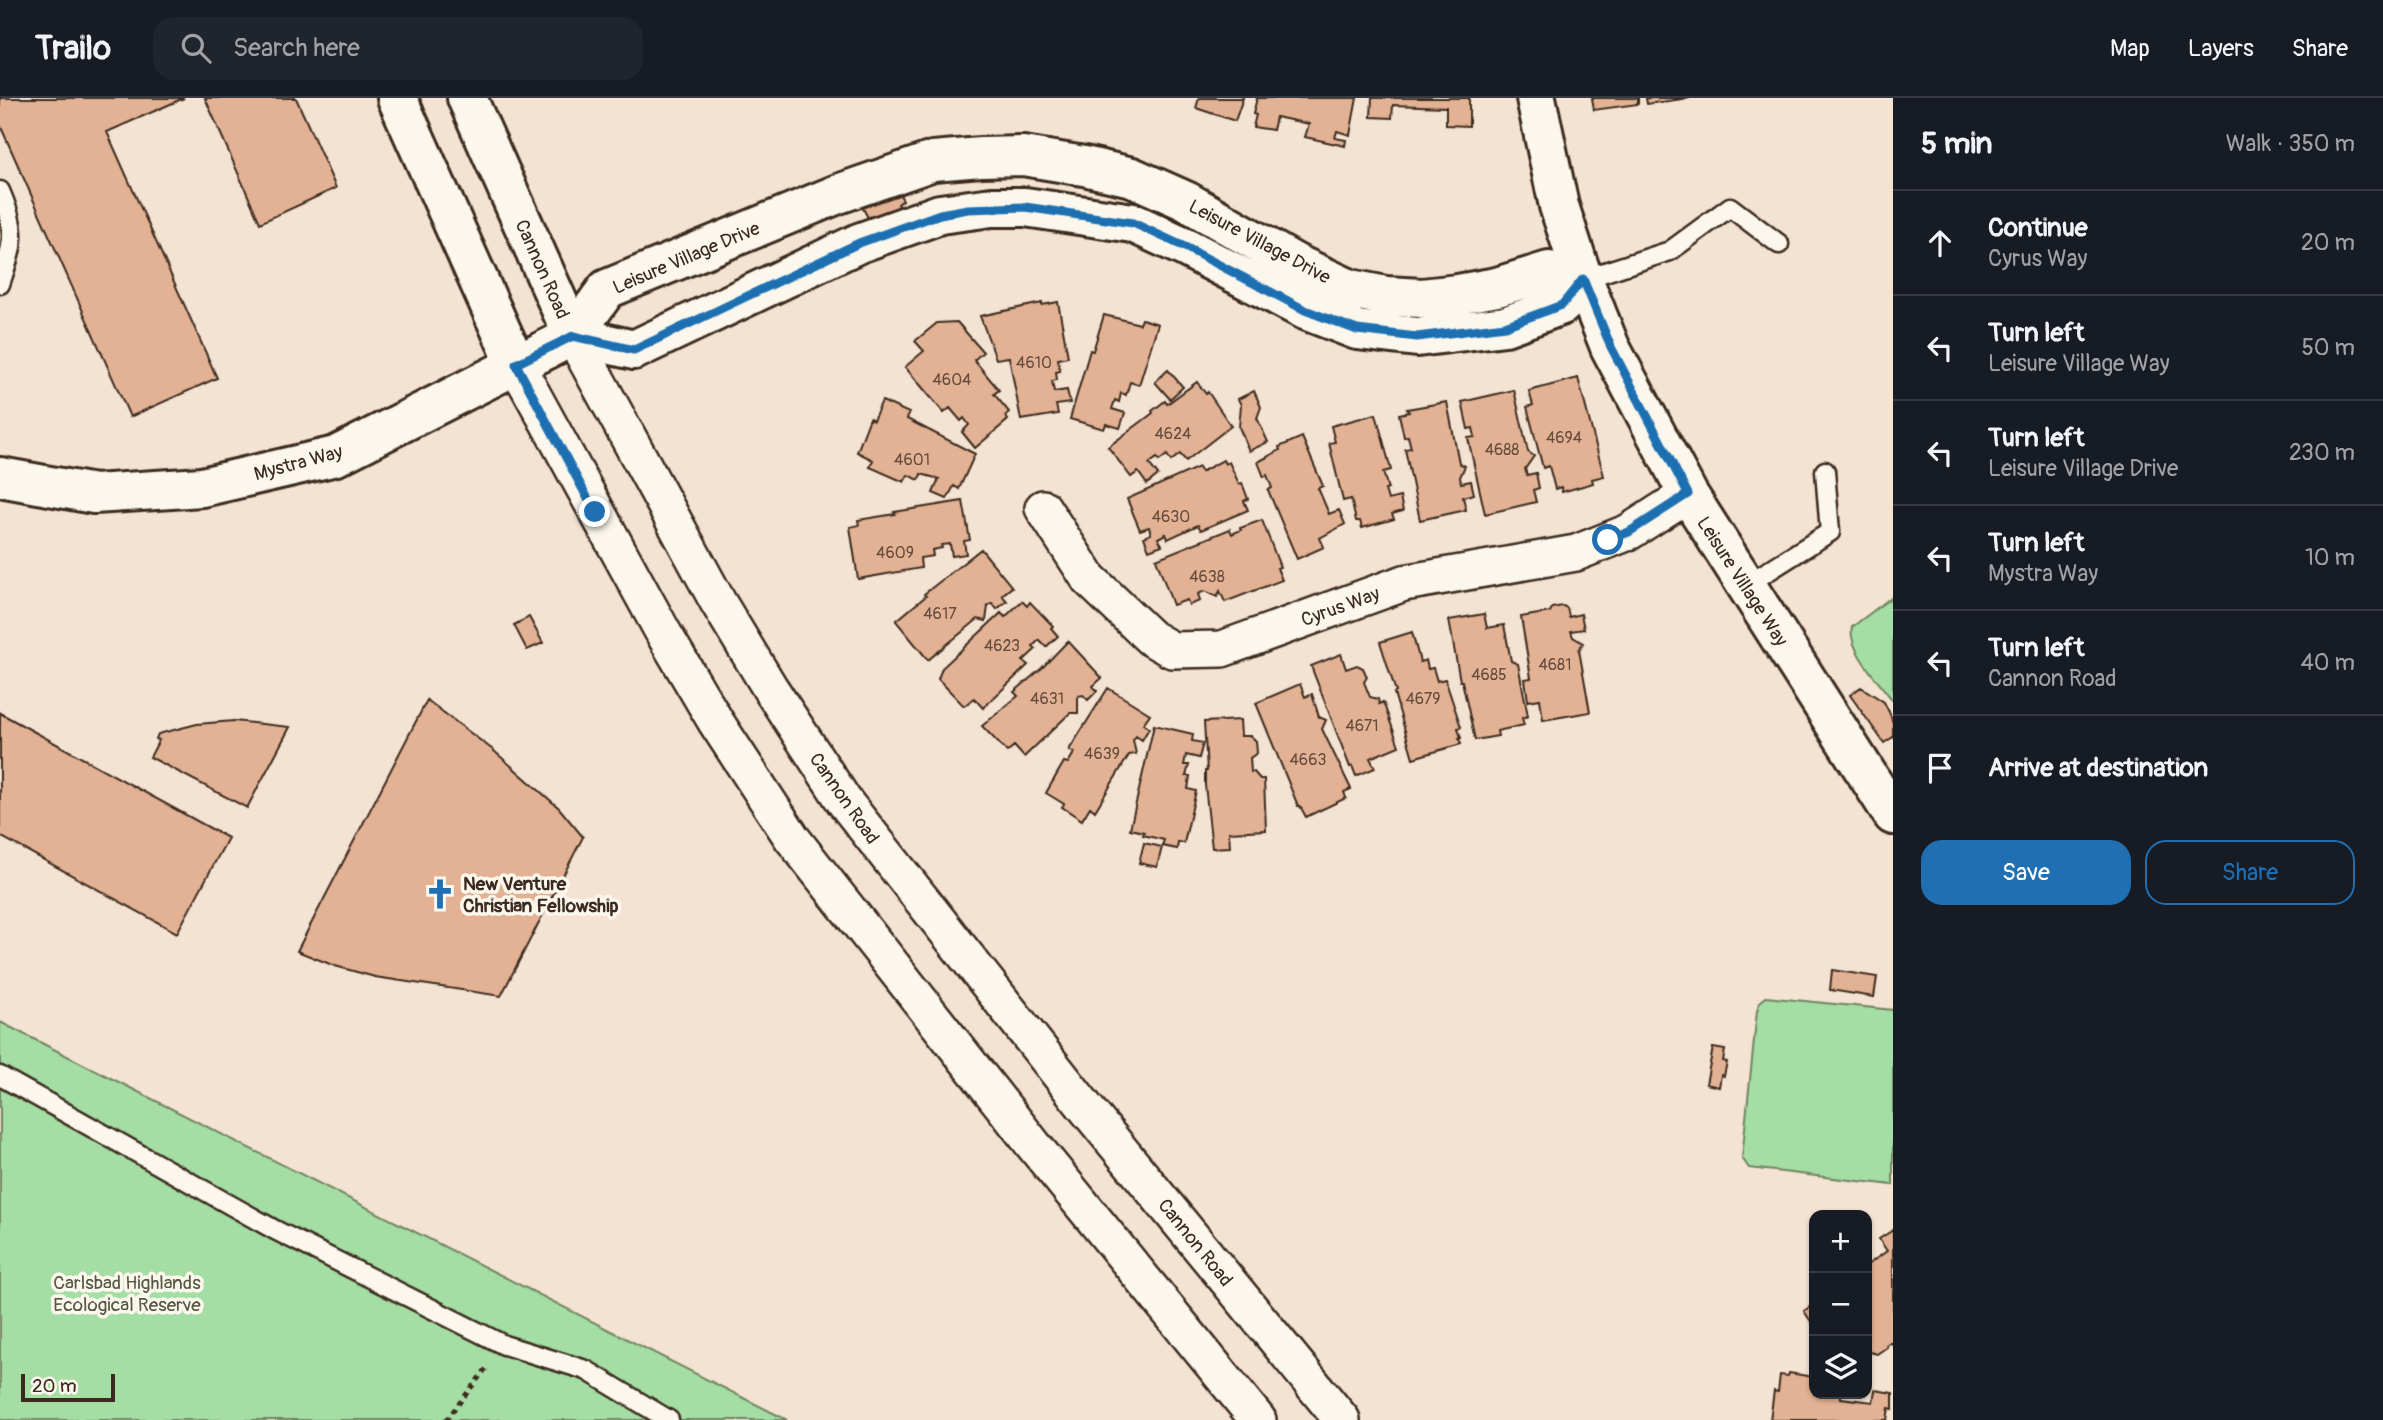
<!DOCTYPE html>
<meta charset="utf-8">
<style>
:root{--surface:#171b24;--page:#20242c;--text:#f1f3f6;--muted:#9ea1a6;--line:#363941;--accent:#1f6fb2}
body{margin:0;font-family:Pangolin,sans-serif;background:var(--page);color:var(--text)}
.controls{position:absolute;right:21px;bottom:21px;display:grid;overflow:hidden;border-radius:14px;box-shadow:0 2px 5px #0004}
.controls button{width:63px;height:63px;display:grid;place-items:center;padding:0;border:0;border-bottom:2px solid var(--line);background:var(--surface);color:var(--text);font:35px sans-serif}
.scale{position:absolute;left:21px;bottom:18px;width:94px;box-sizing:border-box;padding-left:7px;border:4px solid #3b2a1e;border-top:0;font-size:19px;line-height:24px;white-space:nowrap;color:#3b2a1e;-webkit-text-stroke:5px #fbf7ec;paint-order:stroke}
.stop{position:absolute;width:21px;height:21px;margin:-16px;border:5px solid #1f6fb2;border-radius:50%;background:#fff}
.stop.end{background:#1f6fb2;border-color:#fff;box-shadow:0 2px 7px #0008}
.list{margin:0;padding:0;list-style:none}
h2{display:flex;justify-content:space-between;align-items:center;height:91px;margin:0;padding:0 28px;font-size:30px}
h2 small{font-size:23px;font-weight:400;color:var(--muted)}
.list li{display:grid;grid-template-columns:46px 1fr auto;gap:21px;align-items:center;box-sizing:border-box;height:105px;padding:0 28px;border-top:2px solid var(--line)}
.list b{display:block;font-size:26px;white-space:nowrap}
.list p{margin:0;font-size:23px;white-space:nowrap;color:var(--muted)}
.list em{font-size:23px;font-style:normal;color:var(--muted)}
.actions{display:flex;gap:14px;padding:21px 28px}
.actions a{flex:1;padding:16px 0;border:2px solid var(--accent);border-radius:21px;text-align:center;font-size:24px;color:var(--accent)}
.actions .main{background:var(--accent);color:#fff}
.icon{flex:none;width:38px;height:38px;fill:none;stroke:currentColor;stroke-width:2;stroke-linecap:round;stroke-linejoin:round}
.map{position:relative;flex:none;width:1893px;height:1322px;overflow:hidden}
header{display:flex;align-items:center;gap:42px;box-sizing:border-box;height:98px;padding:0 35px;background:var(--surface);border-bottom:2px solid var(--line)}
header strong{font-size:33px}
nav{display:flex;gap:38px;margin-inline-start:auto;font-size:24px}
.search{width:490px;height:63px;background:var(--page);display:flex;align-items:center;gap:18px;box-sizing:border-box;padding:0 24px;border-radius:21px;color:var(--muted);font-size:26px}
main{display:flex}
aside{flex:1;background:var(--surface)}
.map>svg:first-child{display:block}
.green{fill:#a4dea4;stroke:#708461;stroke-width:2}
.building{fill:#e3b295;stroke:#3b2a1e;stroke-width:2}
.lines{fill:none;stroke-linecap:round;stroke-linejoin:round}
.lane-casing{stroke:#3b2a1e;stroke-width:23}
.street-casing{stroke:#3b2a1e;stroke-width:40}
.secondary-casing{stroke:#3b2a1e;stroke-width:44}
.path{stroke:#3b2a1e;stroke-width:4.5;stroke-dasharray:5 5;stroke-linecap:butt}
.lane{stroke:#fbf7ec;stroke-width:18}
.street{stroke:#fbf7ec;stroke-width:35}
.secondary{stroke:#fbf7ec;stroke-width:38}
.route{stroke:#1f6fb2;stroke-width:9}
.labels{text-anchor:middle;stroke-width:7;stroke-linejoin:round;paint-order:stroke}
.number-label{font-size:16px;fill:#654c3c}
.street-label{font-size:19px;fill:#3b2a1e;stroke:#fbf7ec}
.poi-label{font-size:19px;font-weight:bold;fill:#3b2a1e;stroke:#fbf7ec;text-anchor:start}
.park-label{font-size:19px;fill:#555740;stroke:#fbf7ec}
</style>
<header>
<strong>Trailo</strong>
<div class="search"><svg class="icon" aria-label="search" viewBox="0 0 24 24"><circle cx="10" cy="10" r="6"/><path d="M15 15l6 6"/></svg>Search here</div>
<nav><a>Map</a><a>Layers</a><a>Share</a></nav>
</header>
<main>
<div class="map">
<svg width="1893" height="1322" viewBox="0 0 1893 1322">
<rect width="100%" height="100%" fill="#f4e2d2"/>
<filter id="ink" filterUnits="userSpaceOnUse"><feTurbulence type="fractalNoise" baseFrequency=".0143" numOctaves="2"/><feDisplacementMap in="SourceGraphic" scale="14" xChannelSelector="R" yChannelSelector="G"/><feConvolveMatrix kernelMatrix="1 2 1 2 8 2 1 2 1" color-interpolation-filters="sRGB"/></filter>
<g filter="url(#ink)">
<path class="green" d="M 1893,498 L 1893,603 C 1880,585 1847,551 1852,529 Z
M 1766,899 L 1893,912 L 1893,1087 L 1749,1070 L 1742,1060 L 1757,913 L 1760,904 Z
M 0,924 L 787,1322 L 0,1322 Z"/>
<path class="building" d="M 0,0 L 184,0 L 107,34 L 217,280 L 130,319 L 0,27 Z
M 205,0 L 296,0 L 336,90 L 260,125 Z
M 1199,0 L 1243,0 L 1235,23 L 1196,10 Z
M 1257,0 L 1357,0 L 1350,37 L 1337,33 L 1335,40 L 1346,42 L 1345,48 L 1305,39 L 1309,26 L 1276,19 L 1273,32 L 1253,29 L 1256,17 L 1253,16 Z
M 1372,0 L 1469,0 L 1469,28 L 1446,27 L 1446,9 L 1393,7 L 1392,20 L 1371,19 Z
M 1592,0 L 1638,0 L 1638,6 L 1594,12 Z
M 1646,0 L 1690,0 L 1647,6 Z
M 891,81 L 903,102 L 898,106 L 910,128 L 881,144 L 859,103 Z
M 1058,204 L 1068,259 L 1058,261 L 1060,273 L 1056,274 L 1057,282 L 1052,283 L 1054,294 L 1067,292 L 1070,305 L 1056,307 L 1058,316 L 1021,322 L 1009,259 L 996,261 L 980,218 L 1042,205 L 1042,207 Z
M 1104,217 L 1140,226 L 1142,221 L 1158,226 L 1139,287 L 1130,284 L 1126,297 L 1121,295 L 1119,304 L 1115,302 L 1112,311 L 1125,315 L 1120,330 L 1106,326 L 1104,331 L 1070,321 L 1090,252 L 1093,253 Z
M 957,224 L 983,254 L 974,262 L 999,292 L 994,296 L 1009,314 L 1005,318 L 1008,322 L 975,350 L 962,334 L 969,327 L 964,320 L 961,323 L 950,310 L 944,315 L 905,269 L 924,253 L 915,243 L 937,225 Z
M 1168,272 L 1183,289 L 1170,301 L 1155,284 Z
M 1578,280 L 1604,378 L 1592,381 L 1593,385 L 1562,394 L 1561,389 L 1555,391 L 1549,368 L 1543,370 L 1527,309 L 1533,307 L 1529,293 Z
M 1197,284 L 1206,296 L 1208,294 L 1231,328 L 1186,363 L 1180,356 L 1171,363 L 1167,357 L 1159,363 L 1157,360 L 1149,366 L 1158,377 L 1147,386 L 1138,374 L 1131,379 L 1108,349 L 1153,315 L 1152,313 L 1165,303 L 1167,306 Z
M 1514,292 L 1528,354 L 1534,358 L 1525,371 L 1527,377 L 1536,375 L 1539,390 L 1533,392 L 1536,404 L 1485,416 L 1468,340 L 1475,339 L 1473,330 L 1468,331 L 1462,304 Z
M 1254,293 L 1261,309 L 1257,320 L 1268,344 L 1249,353 L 1239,329 L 1241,307 L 1238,301 Z
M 882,303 L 909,315 L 907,321 L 975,356 L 959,391 L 954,388 L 947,401 L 933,395 L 939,381 L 921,376 L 919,382 L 908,377 L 904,384 L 870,369 L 873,362 L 857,354 L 870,320 L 873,322 Z
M 1447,304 L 1459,365 L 1465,368 L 1460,379 L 1461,385 L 1471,383 L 1474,396 L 1463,399 L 1466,412 L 1420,422 L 1405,351 L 1411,350 L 1408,338 L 1404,339 L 1399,316 L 1409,314 L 1407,311 Z
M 1376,316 L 1391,372 L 1383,374 L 1388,391 L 1385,392 L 1388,402 L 1400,399 L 1403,413 L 1392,416 L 1394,421 L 1362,430 L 1360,423 L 1356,423 L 1351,401 L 1343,403 L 1329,345 L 1335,344 L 1331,328 Z
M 1302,339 L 1323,388 L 1318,390 L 1329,416 L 1339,412 L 1345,426 L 1320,440 L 1324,449 L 1297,461 L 1268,392 L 1272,390 L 1267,377 L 1264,379 L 1258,364 L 1280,352 L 1279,349 Z
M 1223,362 L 1225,366 L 1229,364 L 1239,386 L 1242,385 L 1248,401 L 1244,403 L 1248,412 L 1201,432 L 1198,427 L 1168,441 L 1166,436 L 1158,440 L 1162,447 L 1149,452 L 1144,439 L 1151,436 L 1149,429 L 1140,432 L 1127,401 L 1199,369 L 1201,374 Z
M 963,403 L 970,442 L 964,443 L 966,456 L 952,458 L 950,446 L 941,447 L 942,450 L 932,452 L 933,458 L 920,460 L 921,470 L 858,481 L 850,429 L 859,427 L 858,422 L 895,416 L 894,414 Z
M 1262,422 L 1280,469 L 1277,470 L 1282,482 L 1225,504 L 1220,493 L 1217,499 L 1205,493 L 1198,496 L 1200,503 L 1189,507 L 1187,502 L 1173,507 L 1156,461 L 1230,431 L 1232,436 L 1241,432 L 1240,430 Z
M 981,451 L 1012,489 L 1002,497 L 1007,503 L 997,511 L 992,505 L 988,508 L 986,523 L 978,521 L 928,562 L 896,523 L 926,498 L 924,496 Z
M 1022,503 L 1027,508 L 1030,504 L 1053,528 L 1051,530 L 1058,538 L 1046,549 L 1039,542 L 1033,548 L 1036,551 L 1023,563 L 1028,567 L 983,610 L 974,600 L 964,608 L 938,581 L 942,570 L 1001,515 L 1005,519 Z
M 1563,508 L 1567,510 L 1569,519 L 1581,516 L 1584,531 L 1571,533 L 1573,539 L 1583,545 L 1579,552 L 1590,614 L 1543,622 L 1540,601 L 1528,603 L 1525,581 L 1531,580 L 1521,519 L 1550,514 L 1552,510 Z
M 1484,516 L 1487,530 L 1504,527 L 1511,563 L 1518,566 L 1528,618 L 1522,620 L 1524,627 L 1497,633 L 1498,638 L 1475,642 L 1462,583 L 1460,583 L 1449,522 Z
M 529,519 L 543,545 L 527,552 L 514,527 Z
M 1412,534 L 1420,564 L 1426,562 L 1428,571 L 1433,570 L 1437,583 L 1445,581 L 1461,629 L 1458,630 L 1461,640 L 1459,641 L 1461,646 L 1413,660 L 1394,595 L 1396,594 L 1380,544 Z
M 1068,543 L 1102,580 L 1093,588 L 1097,593 L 1088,602 L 1083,597 L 1078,598 L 1078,615 L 1070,615 L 1024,659 L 1014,648 L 1007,654 L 982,628 L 1018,598 L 1014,594 L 1042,570 Z
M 1341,556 L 1346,571 L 1357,567 L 1363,570 L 1367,579 L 1364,584 L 1370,599 L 1378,601 L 1379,606 L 1383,604 L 1399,648 L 1370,660 L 1375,670 L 1356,678 L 1352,668 L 1350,669 L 1311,568 Z
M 1300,586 L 1305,599 L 1312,596 L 1319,619 L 1326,622 L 1322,631 L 1351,691 L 1344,694 L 1346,700 L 1306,719 L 1300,708 L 1298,708 L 1256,605 Z
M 1861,589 L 1884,604 L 1890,616 L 1893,625 L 1893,639 L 1884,645 L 1850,597 Z
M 1108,590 L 1150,616 L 1143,626 L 1149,630 L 1142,642 L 1136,638 L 1133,642 L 1136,656 L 1129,657 L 1095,713 L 1090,709 L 1082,722 L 1062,709 L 1064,706 L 1046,695 L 1064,664 L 1068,665 L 1074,655 L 1069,652 Z
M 427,602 L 493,652 L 559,710 L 583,739 L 501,898 L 375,879 L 335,868 L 297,853 Z
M 0,615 L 228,740 L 177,835 L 0,738 Z
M 1240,622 L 1241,638 L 1251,638 L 1256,643 L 1257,655 L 1250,660 L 1251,674 L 1254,674 L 1260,681 L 1264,681 L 1266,732 L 1229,734 L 1230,749 L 1212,750 L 1205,687 L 1205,673 L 1207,673 L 1204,624 Z
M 234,623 L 290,629 L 247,710 L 150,659 L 159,642 L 156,641 L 158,636 L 197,626 Z
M 1154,627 L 1193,636 L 1192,643 L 1203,645 L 1199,660 L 1186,657 L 1184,667 L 1189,667 L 1186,678 L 1190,678 L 1188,691 L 1196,693 L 1184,745 L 1178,744 L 1177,751 L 1162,748 L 1164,742 L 1143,737 L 1144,734 L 1130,731 Z
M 1144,745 L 1162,749 L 1157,769 L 1139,765 Z
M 1832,872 L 1877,879 L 1874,899 L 1830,892 Z
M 1713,950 L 1725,952 L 1723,963 L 1727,964 L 1724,978 L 1721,977 L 1719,989 L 1706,986 Z
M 1893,1132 L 1893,1247 L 1891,1244 L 1886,1247 L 1887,1249 L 1877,1256 L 1870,1254 L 1867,1257 L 1867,1167 L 1887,1153 L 1879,1141 Z
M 1814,1206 L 1814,1228 L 1804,1213 Z
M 1789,1275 L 1814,1279 L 1814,1296 L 1841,1296 L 1841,1300 L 1873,1304 L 1875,1292 L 1893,1295 L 1893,1311 L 1889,1310 L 1887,1322 L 1770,1322 L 1774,1293 L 1778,1294 L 1780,1277 L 1788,1278 Z"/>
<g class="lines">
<g class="lane-casing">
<path id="lane" d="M 0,93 C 18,134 14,145 0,186
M 1583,181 L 1670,153 L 1730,109 L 1779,146
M 1746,487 L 1830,434 L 1825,373
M 0,978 L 275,1132 L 504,1247 L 586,1272 L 669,1322"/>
</g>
<g class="street-casing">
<path id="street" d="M 573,238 L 718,504 L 770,590 L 844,703 L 1085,1009 L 1342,1322
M 516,266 L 664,536 L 716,624 L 792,740 L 1035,1049 L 1258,1322
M 1043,410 L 1089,481 L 1151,540 L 1172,552 L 1222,551 L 1404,485 L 1576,455 L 1629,434 L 1688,396"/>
</g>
<g class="secondary-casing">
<path id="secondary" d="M 397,0 L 516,266
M 467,0 L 573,238
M 1536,0 L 1559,108 L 1583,181 L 1610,249 L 1688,396 L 1893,717
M 0,379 L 94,396 L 202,389 L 336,358 L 573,238 L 607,191 L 838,96 L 933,63 L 981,59 L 1023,58 L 1084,68 L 1132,79 L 1186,103 L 1296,166 L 1350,191 L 1386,198 L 1422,200 L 1458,196 L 1497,189 L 1549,173 L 1583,181 L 1562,207 L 1505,228 L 1417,239 L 1357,232 L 1305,212 L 1185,149 L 1133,125 L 1025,109 L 992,109 L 940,116 L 859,145 L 634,252 L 573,238"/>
</g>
<path class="path" d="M 446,1322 L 489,1267"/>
<use href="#lane" class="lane"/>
<use href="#street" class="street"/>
<use href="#secondary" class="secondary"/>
</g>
</g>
<g class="lines" filter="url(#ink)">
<path class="route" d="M 595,414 L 516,266 L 573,238 L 634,252 L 859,145 L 940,116 L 968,111 L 1025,109 L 1133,125 L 1185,149 L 1305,212 L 1357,232 L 1417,239 L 1505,228 L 1562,207 L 1583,181 L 1611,249 L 1688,396 L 1629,434 L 1608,442"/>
</g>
<defs>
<g id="church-bare" transform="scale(2.415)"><path d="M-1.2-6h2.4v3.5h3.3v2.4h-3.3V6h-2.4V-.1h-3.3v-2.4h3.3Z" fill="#1f6fb2" stroke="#fbf7ec" stroke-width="2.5" paint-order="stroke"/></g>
</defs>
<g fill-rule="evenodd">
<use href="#church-bare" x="440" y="796"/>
</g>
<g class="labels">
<g class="number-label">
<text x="1034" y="270">4610</text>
<text x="952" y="287">4604</text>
<text x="1173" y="341">4624</text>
<text x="1564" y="345">4694</text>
<text x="1502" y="357">4688</text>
<text x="912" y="367">4601</text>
<text x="1171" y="424">4630</text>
<text x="895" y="460">4609</text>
<text x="1207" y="484">4638</text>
<text x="940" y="521">4617</text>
<text x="1002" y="553">4623</text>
<text x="1555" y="572">4681</text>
<text x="1489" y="582">4685</text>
<text x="1047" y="606">4631</text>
<text x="1423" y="606">4679</text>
<text x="1362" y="633">4671</text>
<text x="1102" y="661">4639</text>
<text x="1308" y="667">4663</text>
</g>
<g class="street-label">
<text transform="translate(1260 143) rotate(28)" y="7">Leisure Village Drive</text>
<text transform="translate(686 159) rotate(-23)" y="7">Leisure Village Drive</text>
<text transform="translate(543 171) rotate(66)" y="7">Cannon Road</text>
<text transform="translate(298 364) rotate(-15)" y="7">Mystra Way</text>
<text transform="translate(1743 483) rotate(57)" y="7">Leisure Village Way</text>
<text transform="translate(1340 508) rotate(-20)" y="7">Cyrus Way</text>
<text transform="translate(845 700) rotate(55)" y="7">Cannon Road</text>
<text transform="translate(1196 1144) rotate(51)" y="7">Cannon Road</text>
</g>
<g class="poi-label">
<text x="463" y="792">New Venture<tspan x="463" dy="22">Christian Fellowship</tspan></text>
</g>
<g class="park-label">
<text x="127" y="1191">Carlsbad Highlands<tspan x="127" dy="22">Ecological Reserve</tspan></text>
</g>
</g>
</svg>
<div class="controls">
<button>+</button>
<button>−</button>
<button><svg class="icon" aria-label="layers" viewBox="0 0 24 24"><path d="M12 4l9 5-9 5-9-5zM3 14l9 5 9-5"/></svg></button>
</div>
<div class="scale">20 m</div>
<div class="stop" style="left:1608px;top:442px"></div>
<div class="stop end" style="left:595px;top:414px"></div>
</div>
<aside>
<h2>5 min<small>Walk · 350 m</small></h2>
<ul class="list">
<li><svg class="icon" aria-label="ahead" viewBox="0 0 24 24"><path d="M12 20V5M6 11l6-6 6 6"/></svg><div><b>Continue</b><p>Cyrus Way</p></div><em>20 m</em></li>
<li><svg class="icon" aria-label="left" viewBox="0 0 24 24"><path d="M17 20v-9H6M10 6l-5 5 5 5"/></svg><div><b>Turn left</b><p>Leisure Village Way</p></div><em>50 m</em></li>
<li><svg class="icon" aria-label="left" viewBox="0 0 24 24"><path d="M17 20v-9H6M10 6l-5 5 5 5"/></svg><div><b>Turn left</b><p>Leisure Village Drive</p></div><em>230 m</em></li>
<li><svg class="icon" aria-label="left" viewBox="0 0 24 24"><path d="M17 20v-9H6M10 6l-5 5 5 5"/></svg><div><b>Turn left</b><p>Mystra Way</p></div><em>10 m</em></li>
<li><svg class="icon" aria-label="left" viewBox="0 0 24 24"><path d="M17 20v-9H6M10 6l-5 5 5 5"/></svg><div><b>Turn left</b><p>Cannon Road</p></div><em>40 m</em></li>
<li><svg class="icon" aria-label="arrive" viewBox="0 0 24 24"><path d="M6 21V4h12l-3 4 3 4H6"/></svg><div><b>Arrive at destination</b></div></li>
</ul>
<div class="actions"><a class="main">Save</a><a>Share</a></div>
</aside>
</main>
